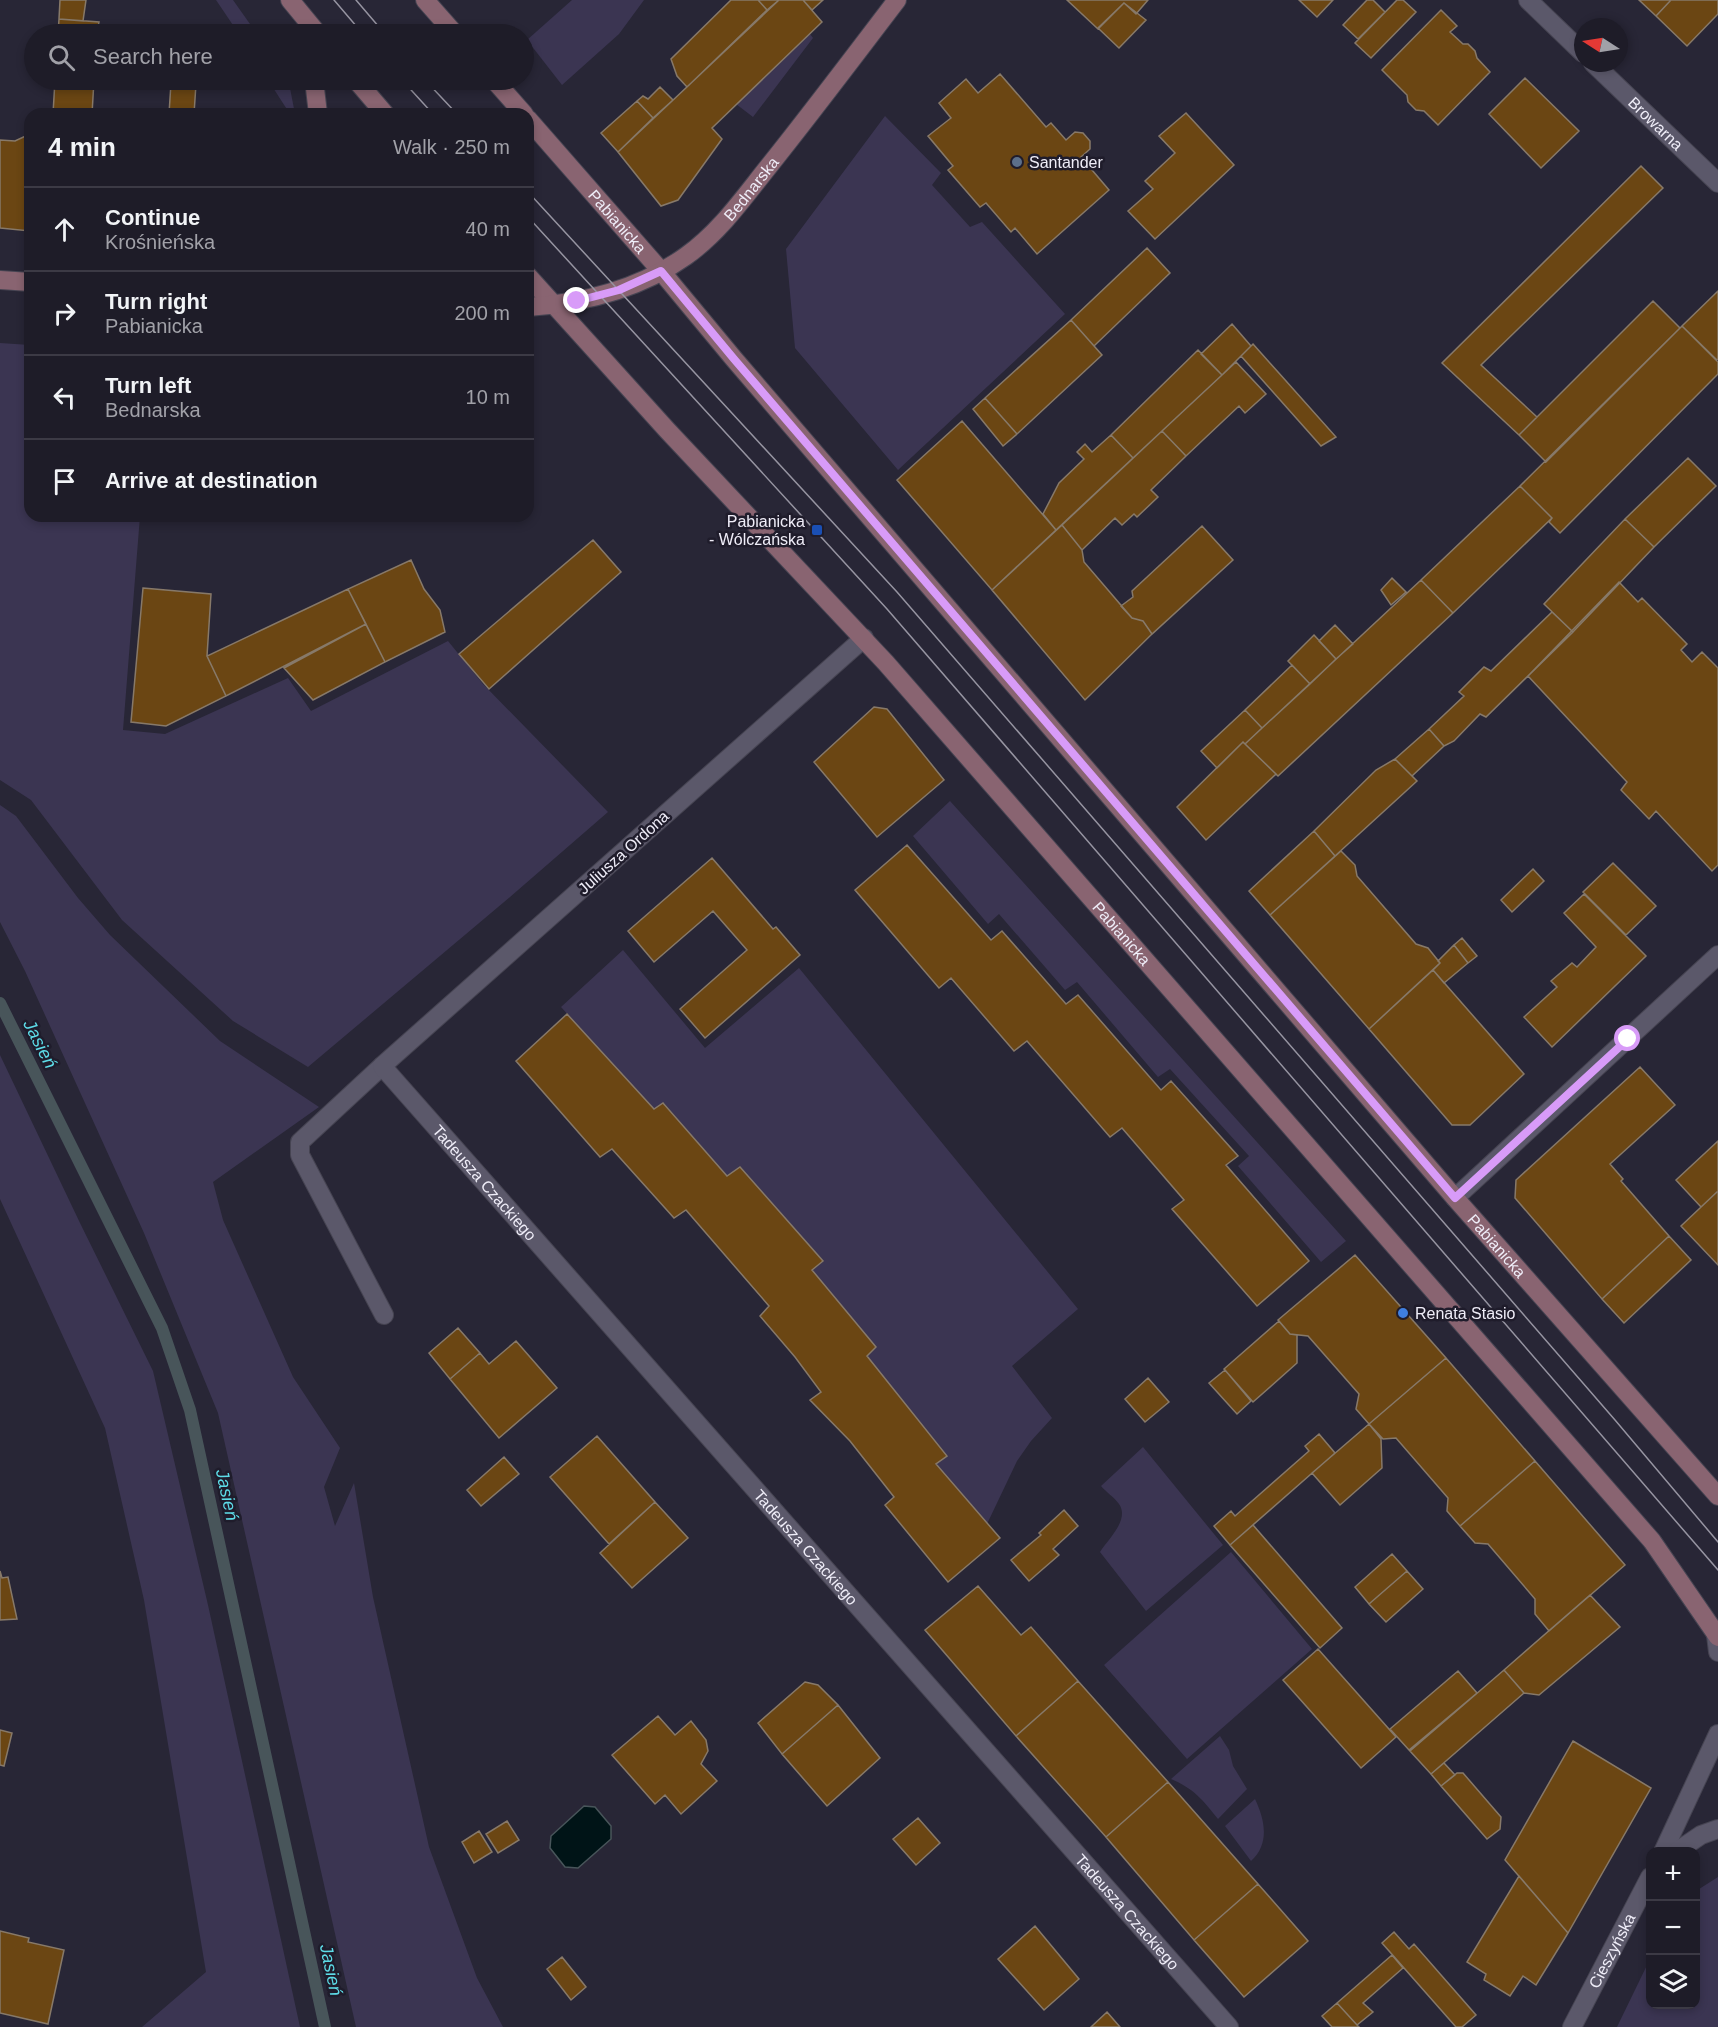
<!DOCTYPE html>
<meta charset="utf-8">
<style>
:root{--surface:#1e1c28;--page:#262530;--text:#f1f3f6;--muted:#a1a1a8;--line:#3c3a45}
body{margin:0;font-family:Arial,sans-serif;background:var(--page);color:var(--text)}
.controls{position:absolute;right:18px;bottom:18px;display:grid;overflow:hidden;border-radius:12px;box-shadow:0 3px 9px #0003}
.controls button{width:54px;height:54px;display:grid;place-items:center;padding:0;border:0;border-bottom:2px solid var(--line);background:var(--surface);color:var(--text);font:30px sans-serif}
.compass{position:absolute;left:1574px;top:18px;width:54px;height:54px;border-radius:50%;background:var(--surface);box-shadow:0 3px 9px #0003;rotate:282deg}
.stop{position:absolute;width:18px;height:18px;margin:-14px;border:4px solid #d89bf8;border-radius:50%;background:#fff}
.stop.end{background:#d89bf8;border-color:#fff;box-shadow:0 2px 6px #0008}
.list{margin:0;padding:0;list-style:none}
h2{display:flex;justify-content:space-between;align-items:center;height:78px;margin:0;padding:0 24px;font-size:26px}
h2 small{font-size:20px;font-weight:400;color:var(--muted)}
.list li{display:grid;grid-template-columns:39px 1fr auto;gap:18px;align-items:center;box-sizing:border-box;height:84px;padding:0 24px;border-top:2px solid var(--line)}
.list b{display:block;font-size:22px;white-space:nowrap}
.list p{margin:0;font-size:20px;white-space:nowrap;color:var(--muted)}
.list em{font-size:20px;font-style:normal;color:var(--muted)}
.icon{flex:none;width:33px;height:33px;fill:none;stroke:currentColor;stroke-width:2;stroke-linecap:round;stroke-linejoin:round}
.map{position:relative;flex:none;width:1718px;height:2027px;overflow:hidden}
.search{position:absolute;background:var(--surface);box-shadow:0 3px 9px #0003;left:24px;top:24px;width:510px;height:66px;display:flex;align-items:center;gap:15px;box-sizing:border-box;padding:0 21px;border-radius:33px;color:var(--muted);font-size:22px}
.panel{position:absolute;background:var(--surface);box-shadow:0 3px 9px #0003;left:24px;top:108px;width:510px;height:414px;border-radius:18px}
.map>svg:first-child{display:block}
.green{fill:#3b3552}
.water{fill:#001417;stroke:#48555a;stroke-width:1.5}
.lines{fill:none;stroke-linecap:round;stroke-linejoin:round}
.stream{stroke:#48555a;stroke-width:12}
.building{fill:#6b4613;stroke:#877969;stroke-width:1.5}
.lane-casing{stroke:#464452;stroke-width:20}
.street-casing{stroke:#464452;stroke-width:20}
.secondary-casing{stroke:#464452;stroke-width:20}
.lane{stroke:#5b586a;stroke-width:18}
.street{stroke:#5b586a;stroke-width:18}
.secondary{stroke:#896471;stroke-width:18}
.tram{stroke:#9694a1;stroke-width:1.5}
.route{stroke:#d89bf8;stroke-width:8}
.service-dot{fill:#5c6f8a;stroke:#1f1c2b;stroke-width:2}
.transit-dot{fill:#1a4fb4;stroke:#1f1c2b;stroke-width:2}
.shop-dot{fill:#3f7fe0;stroke:#1f1c2b;stroke-width:2}
.labels{text-anchor:middle;stroke-width:5;stroke-linejoin:round;paint-order:stroke}
.street-label{font-size:16px;fill:#efedf8;stroke:#1f1c2b}
.poi-label{font-size:16px;fill:#efedf8;stroke:#1f1c2b;text-anchor:start}
.water-label{font-size:18px;font-style:italic;fill:#5ddbe7;stroke:#1f1c2b}
</style>
<div class="map">
<svg width="1718" height="2027" viewBox="0 0 1718 2027">
<rect width="100%" height="100%" fill="#282636"/>
<path class="green" d="M 216,0 L 233,0 L 257,34 L 239,34 Z
M 572,0 L 644,0 L 619,34 L 562,85 L 527,40 Z
M 810,34 L 813,38 L 753,117 L 736,104 Z
M 268,80 L 285,80 L 290,88 L 295,114 L 290,114 Z
M 885,116 L 941,173 L 932,185 L 970,227 L 982,222 L 1065,314 L 898,470 L 795,348 L 786,249 Z
M 0,343 L 30,345 L 30,516 L 140,516 L 123,730 L 165,734 L 288,678 L 311,711 L 448,641 L 483,684 L 608,812 L 510,897 L 308,1067 L 233,1021 L 122,920 L 31,800 L 0,780 Z
M 950,801 L 1346,1241 L 1321,1262 L 1238,1166 L 1249,1156 L 1170,1069 L 1158,1077 L 1077,982 L 1065,990 L 999,914 L 988,924 L 913,836 Z
M 0,805 L 16,816 L 78,898 L 110,935 L 220,1041 L 319,1107 L 213,1182 L 223,1220 L 293,1377 L 340,1448 L 324,1487 L 335,1526 L 354,1483 L 373,1597 L 429,1847 L 477,1978 L 503,2027 L 356,2027 L 218,1413 L 144,1233 L 25,971 L 0,922 Z
M 623,950 L 705,1048 L 799,968 L 1078,1309 L 1012,1366 L 1052,1418 L 1031,1441 L 1017,1461 L 987,1524 L 936,1464 L 812,1270 L 823,1261 L 740,1167 L 727,1176 L 664,1103 L 654,1109 L 561,1007 Z
M 0,1055 L 80,1223 L 153,1371 L 208,1605 L 300,2027 L 142,2027 L 206,1972 L 144,1600 L 105,1428 L 0,1199 Z
M 1143,1447 L 1223,1545 L 1146,1611 L 1100,1552 C 1108,1539 1130,1520 1119,1504 C 1114,1497 1106,1492 1101,1486 Z
M 1231,1552 L 1312,1649 L 1187,1759 L 1104,1665 Z
M 1220,1736 L 1229,1750 L 1233,1766 L 1247,1789 L 1218,1819 C 1203,1800 1193,1788 1171,1779 Z
M 1255,1799 C 1265,1820 1270,1844 1251,1861 L 1225,1826 Z
M 1718,1877 L 1718,2027 L 1617,2027 L 1650,1959 L 1650,2004 L 1696,2004 L 1696,1891 Z"/>
<path class="water" d="M 584,1806 L 595,1807 L 611,1826 L 611,1839 L 578,1868 L 565,1867 L 550,1848 L 551,1836 Z"/>
<g class="lines">
<path class="stream" d="M 0,1003 L 162,1328 L 190,1410 L 325,2027"/>
</g>
<path class="building" d="M 60,0 L 86,0 L 83,21 L 59,19 Z
M 731,0 L 758,0 L 767,10 L 687,87 L 677,76 L 671,59 Z
M 758,0 L 779,0 L 767,10 Z
M 779,0 L 803,0 L 822,22 L 712,128 L 722,139 L 678,200 L 661,206 L 618,152 Z
M 803,0 L 823,0 L 812,10 Z
M 1067,0 L 1148,0 L 1136,14 L 1124,3 L 1098,29 Z
M 1299,0 L 1333,0 L 1317,17 Z
M 1367,0 L 1373,0 L 1385,12 L 1358,39 L 1343,25 Z
M 1397,0 L 1403,0 L 1416,12 L 1371,58 L 1355,43 Z
M 1639,0 L 1671,0 L 1656,16 Z
M 1671,0 L 1718,0 L 1718,14 L 1687,46 L 1656,16 Z
M 1124,3 L 1146,20 L 1119,48 L 1098,28 Z
M 1441,10 L 1457,26 L 1450,32 L 1463,44 L 1468,44 L 1475,51 L 1477,58 L 1490,72 L 1438,125 L 1424,111 L 1416,110 L 1408,102 L 1407,95 L 1382,70 Z
M 59,19 L 99,22 L 97,32 L 112,34 L 58,34 Z
M 1000,74 L 1046,127 L 1051,123 L 1066,140 L 1075,132 L 1083,133 L 1090,141 L 1090,149 L 1081,157 L 1109,190 L 1037,254 L 1015,228 L 1011,232 L 986,203 L 980,207 L 948,170 L 953,166 L 928,136 L 951,118 L 939,103 L 966,79 L 978,93 Z
M 1525,78 L 1579,131 L 1541,168 L 1489,114 Z
M 55,80 L 94,80 L 92,114 L 53,114 Z
M 171,83 L 196,84 L 194,114 L 169,114 Z
M 660,87 L 673,100 L 653,118 L 637,101 L 643,96 L 648,99 Z
M 637,101 L 653,118 L 618,152 L 601,133 Z
M 1186,113 L 1234,165 L 1155,239 L 1128,211 L 1153,189 L 1145,181 L 1175,153 L 1159,136 Z
M 30,134 L 30,231 L 0,228 L 0,140 L 15,141 Z
M 1641,166 L 1663,188 L 1481,365 L 1537,417 L 1519,435 L 1442,363 Z
M 1147,248 L 1170,273 L 1094,346 L 1071,320 Z
M 1718,291 L 1718,359 L 1717,360 L 1682,326 Z
M 1653,301 L 1680,328 L 1546,462 L 1519,435 Z
M 1071,320 L 1102,355 L 1017,434 L 985,398 Z
M 1232,324 L 1251,346 L 1222,375 L 1201,354 Z
M 1682,326 L 1718,362 L 1718,374 L 1560,533 L 1549,522 L 1552,518 L 1520,486 Z
M 1253,344 L 1278,372 L 1336,437 L 1321,446 L 1241,356 Z
M 1198,350 L 1222,375 L 1133,458 L 1111,435 Z
M 1236,362 L 1266,394 L 1245,413 L 1239,406 L 1186,456 L 1162,431 Z
M 985,398 L 1017,434 L 1003,446 L 973,409 Z
M 962,421 L 1056,530 L 992,590 L 897,480 Z
M 1162,431 L 1186,456 L 1151,490 L 1158,497 L 1137,517 L 1134,514 L 1122,525 L 1115,518 L 1082,550 L 1062,525 Z
M 1111,435 L 1133,458 L 1056,530 L 1043,514 L 1059,483 L 1084,459 L 1077,452 L 1085,444 L 1092,452 Z
M 1688,458 L 1716,486 L 1654,547 L 1625,519 Z
M 1520,486 L 1552,518 L 1453,613 L 1421,580 Z
M 1625,519 L 1654,547 L 1573,632 L 1544,604 Z
M 1062,525 L 1082,550 L 1084,562 L 1132,618 L 1143,621 L 1152,634 L 1085,700 L 992,590 Z
M 1202,526 L 1233,560 L 1152,634 L 1143,621 L 1132,618 L 1121,606 L 1133,597 L 1132,591 Z
M 593,540 L 621,572 L 489,689 L 459,654 Z
M 411,560 L 424,589 L 440,610 L 445,632 L 385,662 L 348,589 Z
M 1392,578 L 1406,592 L 1391,605 L 1381,590 Z
M 1421,580 L 1453,613 L 1278,776 L 1245,744 Z
M 1619,582 L 1638,602 L 1642,598 L 1687,644 L 1681,650 L 1692,662 L 1702,652 L 1718,668 L 1718,865 L 1712,871 L 1656,811 L 1649,819 L 1621,790 L 1627,782 L 1528,676 Z
M 143,588 L 211,594 L 207,656 L 226,696 L 166,726 L 131,722 Z
M 348,589 L 366,624 L 226,696 L 207,656 Z
M 1552,612 L 1573,632 L 1486,717 L 1480,714 L 1454,741 L 1444,746 L 1429,729 L 1464,696 L 1459,692 L 1484,667 L 1491,671 Z
M 366,624 L 385,662 L 313,700 L 284,668 Z
M 1335,625 L 1353,644 L 1336,659 L 1319,641 Z
M 1314,635 L 1336,659 L 1310,684 L 1288,661 Z
M 1292,665 L 1310,684 L 1262,728 L 1245,710 Z
M 874,707 L 887,709 L 944,780 L 877,837 L 814,762 Z
M 1245,710 L 1262,728 L 1245,744 L 1243,742 L 1217,768 L 1201,751 Z
M 1429,729 L 1444,746 L 1412,776 L 1395,759 Z
M 1243,742 L 1276,774 L 1206,840 L 1177,807 Z
M 1395,759 L 1417,781 L 1335,856 L 1314,831 L 1376,770 Z
M 1314,831 L 1335,856 L 1270,915 L 1249,891 Z
M 907,845 L 991,940 L 1002,931 L 1066,1004 L 1078,995 L 1161,1090 L 1171,1081 L 1238,1156 L 1226,1165 L 1309,1261 L 1257,1306 L 1172,1209 L 1184,1200 L 1122,1128 L 1110,1137 L 1027,1041 L 1014,1051 L 951,978 L 939,988 L 855,890 Z
M 1341,851 L 1355,865 L 1357,876 L 1416,944 L 1428,948 L 1440,963 L 1369,1029 L 1270,915 Z
M 712,858 L 773,929 L 776,927 L 800,955 L 705,1038 L 680,1009 L 747,950 L 713,911 L 654,962 L 628,931 Z
M 1613,863 L 1656,906 L 1626,935 L 1583,892 Z
M 1533,869 L 1544,881 L 1512,912 L 1501,900 Z
M 1584,894 L 1646,956 L 1552,1047 L 1524,1017 L 1557,987 L 1551,981 L 1572,963 L 1577,967 L 1596,947 L 1564,913 Z
M 1462,938 L 1477,956 L 1468,963 L 1454,945 Z
M 1454,945 L 1468,963 L 1444,983 L 1433,970 L 1440,963 L 1438,961 Z
M 1433,970 L 1524,1074 L 1470,1125 L 1452,1125 L 1369,1029 Z
M 567,1014 L 654,1109 L 663,1103 L 727,1176 L 740,1167 L 823,1261 L 812,1270 L 876,1347 L 867,1356 L 947,1456 L 936,1464 L 1000,1538 L 948,1582 L 885,1505 L 894,1497 L 850,1441 L 810,1400 L 821,1392 L 795,1357 L 760,1316 L 769,1306 L 686,1210 L 674,1218 L 612,1149 L 600,1157 L 516,1061 Z
M 1640,1067 L 1675,1105 L 1610,1164 L 1623,1179 L 1621,1181 L 1669,1236 L 1602,1299 L 1515,1198 L 1516,1180 Z
M 1718,1141 L 1718,1191 L 1701,1207 L 1676,1180 Z
M 1718,1191 L 1718,1265 L 1681,1226 Z
M 1669,1236 L 1691,1260 L 1624,1323 L 1602,1299 Z
M 1355,1255 L 1446,1358 L 1369,1424 L 1356,1409 L 1359,1394 L 1308,1336 L 1290,1334 L 1278,1320 Z
M 1279,1321 L 1290,1334 L 1297,1335 L 1297,1363 L 1253,1402 L 1224,1369 Z
M 458,1328 L 480,1353 L 450,1379 L 429,1353 Z
M 516,1341 L 557,1388 L 499,1438 L 450,1379 L 480,1353 L 489,1364 Z
M 1446,1358 L 1535,1461 L 1460,1526 L 1447,1511 L 1448,1498 L 1396,1438 L 1383,1439 L 1369,1424 Z
M 1225,1370 L 1251,1401 L 1237,1414 L 1209,1383 Z
M 1148,1378 L 1169,1402 L 1145,1422 L 1125,1399 Z
M 1369,1424 L 1381,1439 L 1382,1468 L 1340,1505 L 1312,1473 Z
M 1319,1434 L 1335,1453 L 1230,1545 L 1214,1526 L 1231,1511 L 1235,1516 L 1309,1451 L 1305,1446 Z
M 597,1436 L 655,1502 L 609,1544 L 550,1477 Z
M 504,1457 L 519,1474 L 481,1506 L 467,1490 Z
M 1535,1461 L 1625,1565 L 1549,1631 L 1535,1614 L 1535,1599 L 1488,1544 L 1475,1543 L 1460,1526 Z
M 655,1502 L 688,1538 L 632,1588 L 600,1553 Z
M 1064,1510 L 1078,1526 L 1053,1549 L 1059,1555 L 1029,1581 L 1011,1560 L 1041,1535 L 1039,1533 Z
M 1253,1525 L 1342,1628 L 1320,1648 L 1230,1545 Z
M 1392,1554 L 1407,1571 L 1369,1604 L 1355,1587 Z
M 0,1571 L 2,1578 L 8,1577 L 17,1619 L 0,1620 Z
M 1407,1571 L 1423,1589 L 1386,1622 L 1369,1604 Z
M 978,1586 L 1021,1635 L 1031,1627 L 1078,1681 L 1016,1736 L 925,1630 Z
M 1590,1595 L 1620,1627 L 1539,1695 L 1524,1693 L 1504,1670 Z
M 1318,1649 L 1396,1737 L 1361,1768 L 1283,1680 Z
M 1504,1670 L 1524,1693 L 1431,1774 L 1410,1751 Z
M 1458,1671 L 1477,1693 L 1409,1750 L 1390,1729 Z
M 1078,1681 L 1168,1782 L 1106,1837 L 1016,1736 Z
M 805,1682 L 818,1685 L 838,1705 L 782,1754 L 758,1723 Z
M 838,1705 L 880,1758 L 827,1806 L 782,1754 Z
M 658,1716 L 675,1735 L 691,1721 L 706,1740 L 708,1751 L 701,1764 L 717,1781 L 681,1814 L 665,1795 L 655,1804 L 612,1755 Z
M 0,1730 L 12,1733 L 4,1766 L 0,1765 Z
M 1573,1741 L 1651,1788 L 1568,1933 L 1505,1860 Z
M 1444,1763 L 1455,1775 L 1441,1786 L 1431,1774 Z
M 1457,1773 L 1463,1773 L 1501,1817 L 1500,1829 L 1487,1839 L 1441,1786 Z
M 1168,1782 L 1258,1884 L 1194,1940 L 1106,1837 Z
M 918,1818 L 940,1843 L 916,1865 L 893,1839 Z
M 507,1821 L 519,1840 L 498,1853 L 486,1834 Z
M 479,1831 L 492,1852 L 474,1863 L 462,1842 Z
M 1519,1876 L 1568,1933 L 1536,1985 L 1523,1976 L 1510,1996 L 1484,1980 L 1486,1974 L 1467,1962 Z
M 1258,1884 L 1308,1941 L 1244,1997 L 1194,1940 Z
M 1035,1926 L 1079,1979 L 1044,2010 L 998,1959 Z
M 0,1931 L 29,1938 L 28,1942 L 64,1950 L 48,2024 L 0,2013 Z
M 1394,1932 L 1409,1949 L 1414,1944 L 1476,2015 L 1462,2027 L 1456,2027 L 1382,1943 Z
M 1392,1955 L 1403,1968 L 1363,2003 L 1373,2012 L 1357,2025 L 1337,2003 Z
M 562,1957 L 586,1987 L 571,2000 L 547,1969 Z
M 1337,2003 L 1357,2025 L 1359,2027 L 1332,2027 L 1322,2016 Z
M 1107,2012 L 1120,2027 L 1091,2027 Z"/>
<g class="lines">
<g class="lane-casing">
<path id="lane" d="M 382,1066 L 300,1142 L 300,1155 L 384,1315"/>
</g>
<g class="street-casing">
<g id="street">
<path d="M 1528,0 L 1583,53"/>
<path id="s1" d="M 1593,63 L 1718,183"/>
<path id="s2" d="M 864,638 L 382,1066 L 1229,2027"/>
<path d="M 1455,1198 L 1718,955"/>
<path d="M 1716,1635 L 1718,1652"/>
<path d="M 1663,1852 L 1718,1734"/>
<path d="M 1676,1852 L 1701,1835 L 1718,1829"/>
<path id="s3" d="M 1572,2027 L 1650,1877"/>
</g>
</g>
<g class="secondary-casing">
<g id="secondary">
<path d="M 290,0 L 318,34"/>
<path d="M 425,0 L 455,34"/>
<path d="M 314,80 L 318,114"/>
<path d="M 356,80 L 385,114"/>
<path d="M 494,80 L 524,114"/>
<path id="s4" d="M 528,119 L 661,271 L 734,359 L 1455,1198 L 1718,1496"/>
<path id="s5" d="M 528,276 L 667,430 L 886,663 L 1652,1541 L 1718,1637"/>
<path d="M 0,280 L 30,282"/>
<path id="s6" d="M 528,307 C 584,303 640,289 686,256 C 720,232 744,197 769,166 C 813,111 855,55 897,0"/>
</g>
</g>
<use href="#lane" class="lane"/>
<use href="#street" class="street"/>
<use href="#secondary" class="secondary"/>
<path class="tram" d="M 334,0 L 363,34
M 356,0 L 385,34
M 402,80 L 433,114
M 425,80 L 457,114
M 528,192 L 897,592 L 1615,1420 L 1718,1542
M 528,217 L 887,609 L 1718,1570"/>
</g>
<g class="lines">
<path class="route" d="M 577,301 L 619,290 L 661,271 L 734,359 L 1455,1198 L 1628,1039"/>
</g>
<circle class="service-dot" cx="1017" cy="162" r="6"/>
<rect class="transit-dot" x="811" y="524" width="12" height="12" rx="3"/>
<circle class="shop-dot" cx="1403" cy="1313" r="6"/>
<g class="labels">
<g class="street-label">
<text dy="6" stroke="none"><textPath href="#s1" startOffset="87">Browarna</textPath></text>
<text dy="6" stroke="none"><textPath href="#s6" startOffset="262">Bednarska</textPath></text>
<text dy="6" stroke="none"><textPath href="#s4" startOffset="136">Pabianicka</textPath></text>
<text transform="translate(623 852) rotate(-42)" y="6">Juliusza Ordona</text>
<text dy="6" stroke="none"><textPath href="#s5" startOffset="886">Pabianicka</textPath></text>
<text dy="6" stroke="none"><textPath href="#s2" startOffset="800">Tadeusza Czackiego</textPath></text>
<text dy="6" stroke="none"><textPath href="#s4" startOffset="1486">Pabianicka</textPath></text>
<text dy="6" stroke="none"><textPath href="#s2" startOffset="1286">Tadeusza Czackiego</textPath></text>
<text dy="6" stroke="none"><textPath href="#s2" startOffset="1772">Tadeusza Czackiego</textPath></text>
<text dy="6" stroke="none"><textPath href="#s3" startOffset="86">Cieszyńska</textPath></text>
</g>
<g class="poi-label">
<text x="1029" y="168">Santander</text>
<text x="805" y="527" text-anchor="end">Pabianicka<tspan x="805" dy="18">- Wólczańska</tspan></text>
<text x="1415" y="1319">Renata Stasio</text>
</g>
<g class="water-label">
<text transform="translate(40 1044) rotate(63)" y="6">Jasień</text>
<text transform="translate(227 1495) rotate(78)" y="6">Jasień</text>
<text transform="translate(331 1970) rotate(78)" y="6">Jasień</text>
</g>
</g>
</svg>
<div class="controls">
<button>+</button>
<button>−</button>
<button><svg class="icon" aria-label="layers" viewBox="0 0 24 24"><path d="M12 4l9 5-9 5-9-5zM3 14l9 5 9-5"/></svg></button>
</div>
<svg class="compass" viewBox="-18 -18 36 36"><path d="M0-13l5 13h-10z" fill="#e53935"/><path d="M0 13l5-13h-10z" fill="#a1a1a8"/></svg>
<div class="stop" style="left:1628px;top:1039px"></div>
<div class="stop end" style="left:577px;top:301px"></div>
<div class="search"><svg class="icon" aria-label="search" viewBox="0 0 24 24"><circle cx="10" cy="10" r="6"/><path d="M15 15l6 6"/></svg>Search here</div>
<section class="panel">
<h2>4 min<small>Walk · 250 m</small></h2>
<ul class="list">
<li><svg class="icon" aria-label="ahead" viewBox="0 0 24 24"><path d="M12 20V5M6 11l6-6 6 6"/></svg><div><b>Continue</b><p>Krośnieńska</p></div><em>40 m</em></li>
<li><svg class="icon" aria-label="right" viewBox="0 0 24 24"><path d="M7 20v-9h11M14 6l5 5-5 5"/></svg><div><b>Turn right</b><p>Pabianicka</p></div><em>200 m</em></li>
<li><svg class="icon" aria-label="left" viewBox="0 0 24 24"><path d="M17 20v-9H6M10 6l-5 5 5 5"/></svg><div><b>Turn left</b><p>Bednarska</p></div><em>10 m</em></li>
<li><svg class="icon" aria-label="arrive" viewBox="0 0 24 24"><path d="M6 21V4h12l-3 4 3 4H6"/></svg><div><b>Arrive at destination</b></div></li>
</ul>
</section>
</div>
